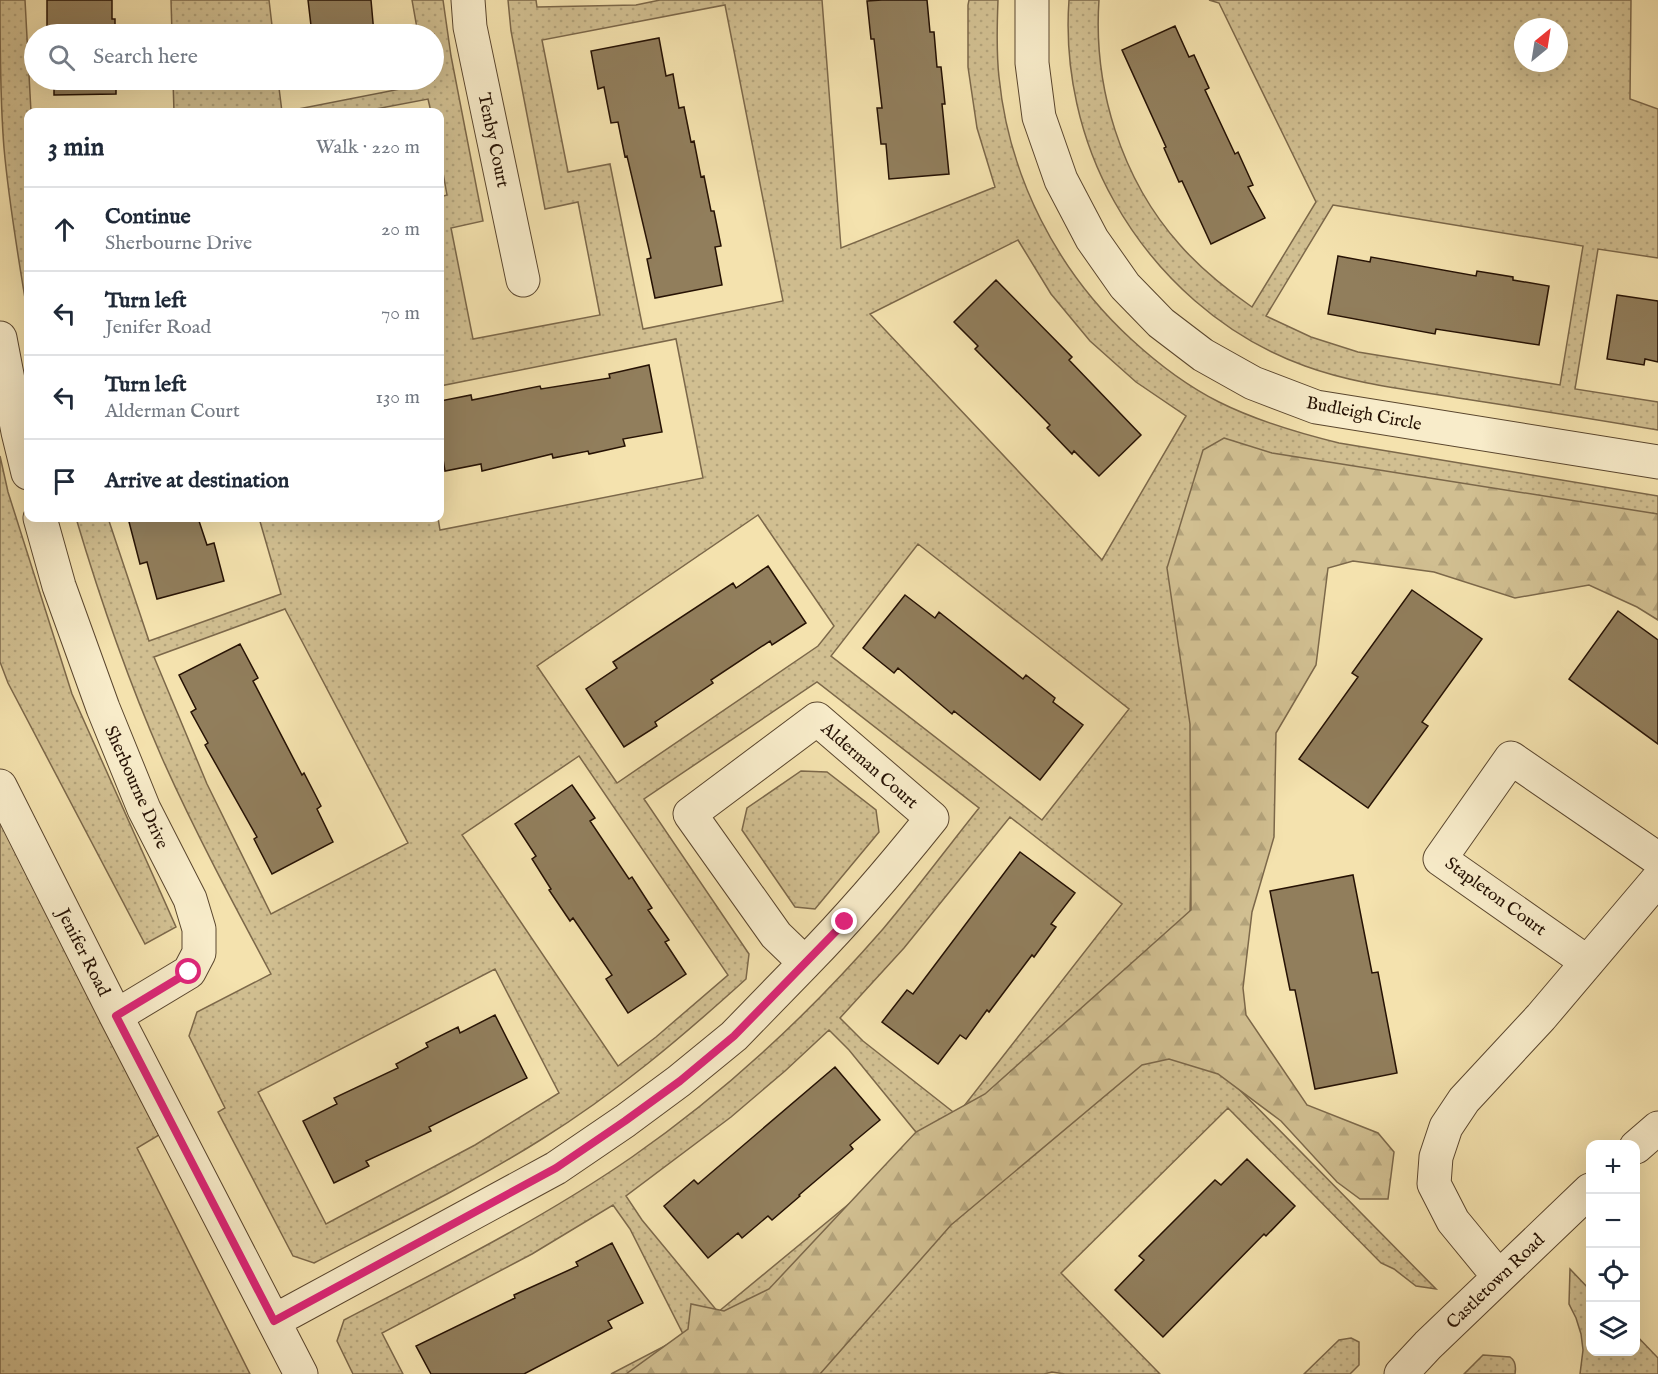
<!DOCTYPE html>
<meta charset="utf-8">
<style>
:root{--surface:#fff;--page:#f2f2f3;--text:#1f2937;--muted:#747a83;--line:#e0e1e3}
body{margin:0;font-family:"IM FELL English",serif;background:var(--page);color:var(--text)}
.controls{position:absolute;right:18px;bottom:18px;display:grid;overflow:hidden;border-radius:12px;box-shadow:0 6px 24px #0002}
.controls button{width:54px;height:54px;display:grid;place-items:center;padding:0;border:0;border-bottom:2px solid var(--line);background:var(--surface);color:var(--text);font:30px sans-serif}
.compass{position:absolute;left:1514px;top:18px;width:54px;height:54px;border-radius:50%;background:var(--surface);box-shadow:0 6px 24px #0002;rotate:30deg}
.stop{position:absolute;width:18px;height:18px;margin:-14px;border:4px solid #db2777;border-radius:50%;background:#fff}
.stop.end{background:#db2777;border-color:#fff;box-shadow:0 2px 6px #0008}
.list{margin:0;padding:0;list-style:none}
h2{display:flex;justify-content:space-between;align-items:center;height:78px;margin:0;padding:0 24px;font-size:26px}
h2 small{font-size:20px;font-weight:400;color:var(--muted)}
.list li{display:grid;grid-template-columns:39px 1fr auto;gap:18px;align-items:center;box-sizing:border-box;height:84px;padding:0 24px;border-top:2px solid var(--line)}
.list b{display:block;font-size:22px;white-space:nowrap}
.list p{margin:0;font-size:20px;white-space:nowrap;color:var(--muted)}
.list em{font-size:20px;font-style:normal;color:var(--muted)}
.icon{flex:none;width:33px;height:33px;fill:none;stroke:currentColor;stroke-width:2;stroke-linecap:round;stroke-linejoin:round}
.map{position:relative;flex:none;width:1658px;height:1374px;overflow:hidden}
.search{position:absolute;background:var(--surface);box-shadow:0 6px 24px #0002;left:24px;top:24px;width:420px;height:66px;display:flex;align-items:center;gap:15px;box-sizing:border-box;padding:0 21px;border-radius:33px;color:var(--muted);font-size:22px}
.panel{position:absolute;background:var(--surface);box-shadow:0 6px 24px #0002;left:24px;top:108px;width:420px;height:414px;border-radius:12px}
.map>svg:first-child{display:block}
.grass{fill:url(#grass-dots);stroke:#7c684a;stroke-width:1.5;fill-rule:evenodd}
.forest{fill:url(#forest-firs);stroke:#7c684a;stroke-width:1.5}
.building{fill:#917e5c;stroke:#261204;stroke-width:1.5}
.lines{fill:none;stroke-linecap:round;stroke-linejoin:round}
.minor-casing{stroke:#5a462e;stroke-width:35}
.minor{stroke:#f8ecca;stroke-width:33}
.route{stroke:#db2777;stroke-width:8}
.labels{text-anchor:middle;stroke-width:5;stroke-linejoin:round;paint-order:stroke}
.street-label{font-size:18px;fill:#261204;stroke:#f8ecca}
</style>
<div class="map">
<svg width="1658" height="1374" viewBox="0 0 1658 1374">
<defs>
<pattern id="grass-dots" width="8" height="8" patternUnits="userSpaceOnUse" patternTransform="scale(1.5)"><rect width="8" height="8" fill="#d1bf91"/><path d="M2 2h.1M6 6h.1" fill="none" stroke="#b3a37b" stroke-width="1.8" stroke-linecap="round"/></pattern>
<pattern id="forest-firs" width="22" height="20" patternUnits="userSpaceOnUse" patternTransform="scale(1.5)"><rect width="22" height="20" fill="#d1bf91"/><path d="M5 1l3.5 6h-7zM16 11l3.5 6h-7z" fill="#b3a37b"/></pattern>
</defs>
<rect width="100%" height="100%" fill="#f4e2ae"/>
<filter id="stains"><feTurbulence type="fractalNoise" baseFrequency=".00333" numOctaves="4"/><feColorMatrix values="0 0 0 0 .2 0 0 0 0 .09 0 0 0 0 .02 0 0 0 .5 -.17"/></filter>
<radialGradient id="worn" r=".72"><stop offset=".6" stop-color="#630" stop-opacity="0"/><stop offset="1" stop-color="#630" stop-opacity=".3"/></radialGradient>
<path class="grass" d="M 0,0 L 25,0 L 31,112 L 28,112 L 28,317 C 19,261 9,205 4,148 C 0,99 0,49 0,0 Z
M 171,0 L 269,0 L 273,34 L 172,34 Z
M 412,0 L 443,0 L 451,56 L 483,221 L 451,228 L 473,339 L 600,315 L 578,202 L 545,209 L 511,31 L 508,0 L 536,0 L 537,7 L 636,5 L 660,0 L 822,0 L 841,248 L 995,187 L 977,128 L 968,67 L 968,5 L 969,0 L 998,0 C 997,26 996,51 999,77 C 1009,177 1057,271 1131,339 C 1157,363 1187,386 1219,402 C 1257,421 1298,433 1339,443 L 1658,496 L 1658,542 L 1197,471 L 1189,983 L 1161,1010 L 1436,1289 L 1416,1286 L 1394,1269 L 1381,1263 L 1228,1108 L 1061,1273 L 1160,1374 L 1065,1374 L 1052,1372 L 1044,1374 L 611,1374 L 684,1336 L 630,1229 L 613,1205 L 532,1254 L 382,1333 L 403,1374 L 353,1374 L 337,1341 L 344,1320 C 442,1269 541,1220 632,1157 C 724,1093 809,1014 883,929 C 916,890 947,848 979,808 L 817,682 L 644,799 L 749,954 L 746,979 C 682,1037 616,1093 542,1139 C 469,1185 391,1223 314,1263 L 293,1256 L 218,1112 L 225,1108 L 189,1036 L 197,1012 L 271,974 C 233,903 195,832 162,758 C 128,680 100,599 76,518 L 108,518 L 149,641 L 281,594 L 259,518 L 438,518 L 440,530 L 703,478 L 676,339 L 440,386 L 440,197 L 447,195 L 440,156 L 440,112 L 431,112 L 428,99 L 360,112 L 283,112 L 426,84 L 425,80 L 434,80 L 434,34 L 418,34 ZM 725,5 L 783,301 L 643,329 L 610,164 L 568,172 L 542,40 ZM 1018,240 L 1051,294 L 1090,341 L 1136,382 L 1186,416 L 1102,560 L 870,314 ZM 758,515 L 834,626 L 818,646 L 617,783 L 537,666 ZM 918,544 L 1129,709 L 1042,820 L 831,656 ZM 285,609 L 408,843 L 271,914 L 207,784 L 154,657 ZM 579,756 L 728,975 L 656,1037 L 618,1066 L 462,835 ZM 1010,817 L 1122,904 L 957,1115 L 863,1041 L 840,1018 L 904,948 ZM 495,969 L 559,1093 L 475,1145 L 326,1224 L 258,1092 ZM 829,1030 L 849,1050 L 924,1142 L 718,1312 L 642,1220 L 626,1196 L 731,1117 L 785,1071 Z
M 1069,0 L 1099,0 C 1093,87 1121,179 1180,245 C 1201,269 1226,289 1252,307 L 1316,202 L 1219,3 L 1209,0 L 1631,0 L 1630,99 L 1658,109 L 1658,258 L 1598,249 L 1575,389 L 1658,402 L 1658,430 C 1594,419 1530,409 1465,399 C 1412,390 1357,385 1305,366 C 1224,337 1156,276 1114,201 C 1080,141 1064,69 1069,0 ZM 1523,27 L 1559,27 L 1559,63 L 1523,63 ZM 1333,205 L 1583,246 L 1560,385 L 1358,352 L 1311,337 L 1266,316 Z
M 173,80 L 278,80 L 282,112 L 174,112 Z
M 0,456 L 8,492 L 72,694 L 176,927 L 145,944 L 8,683 L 0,662 Z
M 801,771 L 827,772 L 876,810 L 879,832 L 815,909 L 795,907 L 742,830 L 747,808 Z
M 0,819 L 159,1135 L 137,1148 L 250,1374 L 0,1374 Z
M 1570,1269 L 1590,1290 L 1590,1352 L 1636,1352 L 1636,1335 L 1658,1358 L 1658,1374 L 1580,1374 L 1583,1350 L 1581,1334 L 1576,1318 L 1569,1304 Z
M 1351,1338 L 1359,1342 L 1359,1365 L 1350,1374 L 1304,1374 L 1339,1340 Z
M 1483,1355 L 1510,1357 C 1516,1361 1516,1368 1515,1374 L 1464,1374 Z"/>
<path class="forest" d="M 1224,438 L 1272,453 L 1658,514 L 1658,620 L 1637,607 L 1589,585 L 1515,598 L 1434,572 L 1353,561 L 1328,568 L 1316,665 L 1276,733 L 1274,837 L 1252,912 L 1243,988 L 1246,1015 L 1307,1105 L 1378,1133 L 1394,1152 L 1388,1199 L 1360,1199 L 1337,1182 L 1281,1121 L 1218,1074 L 1169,1059 L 1142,1065 L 951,1225 L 820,1374 L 626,1374 L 688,1329 L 691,1304 L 724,1311 L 769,1289 L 916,1132 L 985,1094 L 1191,910 L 1190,724 L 1167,568 L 1203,450 Z"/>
<path class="building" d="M 47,0 L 112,0 L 112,19 L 115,19 L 115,34 L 47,34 Z
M 308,0 L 371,0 L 374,34 L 312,34 Z
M 882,0 L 927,0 L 930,32 L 934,32 L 937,67 L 941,67 L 945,104 L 942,104 L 949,174 L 889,179 L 886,144 L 881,144 L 877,108 L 882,108 L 874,39 L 871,39 L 867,1 Z
M 1175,26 L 1189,57 L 1194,55 L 1209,88 L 1205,90 L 1235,154 L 1238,152 L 1253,185 L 1248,187 L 1265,218 L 1211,244 L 1182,181 L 1179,182 L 1164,148 L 1166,147 L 1122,50 Z
M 659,38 L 666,76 L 673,74 L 679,108 L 684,107 L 691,142 L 694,141 L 701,177 L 704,176 L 711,211 L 714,211 L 721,246 L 715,247 L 722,285 L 655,298 L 647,259 L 651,258 L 627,156 L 625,157 L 618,122 L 611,123 L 604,87 L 598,89 L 591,51 Z
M 54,80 L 116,80 L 116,94 L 54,95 Z
M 1338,256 L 1370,262 L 1371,257 L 1476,276 L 1477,271 L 1513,277 L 1513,280 L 1549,286 L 1539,345 L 1436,329 L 1435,334 L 1328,314 Z
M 996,280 L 1072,357 L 1069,360 L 1141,435 L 1099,476 L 1074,451 L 1072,454 L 1047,428 L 1050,425 L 975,349 L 978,346 L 954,322 Z
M 1617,295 L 1658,301 L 1658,362 L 1645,359 L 1644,365 L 1607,359 Z
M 649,365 L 662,432 L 623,439 L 625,446 L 589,454 L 588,451 L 553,458 L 552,454 L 482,471 L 481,464 L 445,471 L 440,442 L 440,401 L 471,395 L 472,400 L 540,386 L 541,389 L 610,378 L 609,374 Z
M 128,518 L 198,518 L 207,545 L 214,543 L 224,581 L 157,599 L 147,562 L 140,564 Z
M 768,566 L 806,623 L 772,645 L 770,641 L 711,680 L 713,683 L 655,722 L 657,726 L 624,747 L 586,689 L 617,668 L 613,662 L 733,583 L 736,588 Z
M 1412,590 L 1482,639 L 1422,722 L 1428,726 L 1368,808 L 1299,759 L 1358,677 L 1352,673 Z
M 905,595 L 935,618 L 939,612 L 1023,679 L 1026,675 L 1055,698 L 1053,702 L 1083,725 L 1040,780 L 954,711 L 952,714 L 898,668 L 894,673 L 863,648 Z
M 1618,611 L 1658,640 L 1658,744 L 1569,679 Z
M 240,644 L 258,678 L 253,681 L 302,775 L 304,773 L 321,806 L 317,809 L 333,842 L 272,874 L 254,839 L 257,837 L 205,745 L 208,743 L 191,712 L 196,709 L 179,675 Z
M 572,785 L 595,818 L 590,821 L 629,879 L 632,877 L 652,908 L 648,910 L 669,940 L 665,942 L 686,974 L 628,1013 L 606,979 L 612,975 L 573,918 L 570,921 L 549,890 L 551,889 L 532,859 L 536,856 L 515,824 Z
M 1020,852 L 1075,893 L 1051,924 L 1056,927 L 1034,957 L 1032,955 L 989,1012 L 987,1010 L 966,1039 L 960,1035 L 938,1064 L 882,1022 L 907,990 L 913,994 Z
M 1353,875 L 1372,973 L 1378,972 L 1397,1073 L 1315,1089 L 1295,990 L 1290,990 L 1270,891 Z
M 495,1015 L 527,1078 L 429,1127 L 431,1131 L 366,1161 L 369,1166 L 334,1183 L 303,1121 L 337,1104 L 334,1098 L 398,1068 L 396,1064 L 428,1047 L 426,1043 L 458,1027 L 460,1033 Z
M 835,1067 L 880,1120 L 850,1145 L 853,1149 L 799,1195 L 800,1196 L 772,1220 L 768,1216 L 742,1238 L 738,1233 L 708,1258 L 664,1206 L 694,1180 L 698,1184 Z
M 1247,1159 L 1295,1206 L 1266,1236 L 1264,1234 L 1163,1337 L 1115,1290 L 1144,1260 L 1139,1256 L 1215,1180 L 1221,1185 Z
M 612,1243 L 643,1303 L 608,1321 L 612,1328 L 524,1374 L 431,1374 L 416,1346 L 515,1298 L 514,1295 L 578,1266 L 576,1262 Z"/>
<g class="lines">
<g class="minor-casing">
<path id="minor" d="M 468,0 L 470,27 L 523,280
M 1032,0 L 1032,63 L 1039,117 L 1061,180 L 1092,239 L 1125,286 L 1161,323 L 1203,355 L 1253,383 L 1316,407 L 1658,462
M 0,338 L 18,432 L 28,473
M 40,518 L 59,586 L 103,708 L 144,809 L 190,899 L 199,929 L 199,953 L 189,972 L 116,1016
M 0,786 L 116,1016 L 301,1374
M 1587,962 L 1440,859 L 1511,758 L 1658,859
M 1636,1147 L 1658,1128
M 1499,1277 L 1453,1221 L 1434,1184 L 1436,1157 L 1446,1127 L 1464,1100 L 1541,1017 L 1658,879
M 274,1321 L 556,1168 L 625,1121 L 679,1081 L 734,1036 L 805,963 L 776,935 L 690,814 L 817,719 L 932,818 C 892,868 850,917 805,963
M 1401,1374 L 1428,1345 L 1590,1190"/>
</g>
<use href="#minor" class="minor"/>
</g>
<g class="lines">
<path class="route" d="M 189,972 L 116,1016 L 274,1321 L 556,1168 L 625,1121 L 680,1081 L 734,1036 L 845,922"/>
</g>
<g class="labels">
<g class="street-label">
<text transform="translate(494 140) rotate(78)" y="6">Tenby Court</text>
<text transform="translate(1364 413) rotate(11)" y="6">Budleigh Circle</text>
<text transform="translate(870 765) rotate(41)" y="6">Alderman Court</text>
<text transform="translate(137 787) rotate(66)" y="6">Sherbourne Drive</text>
<text transform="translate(1496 896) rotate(36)" y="6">Stapleton Court</text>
<text transform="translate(84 952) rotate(63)" y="6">Jenifer Road</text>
<text transform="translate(1495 1281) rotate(-44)" y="6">Castletown Road</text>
</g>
</g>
<rect width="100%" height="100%" filter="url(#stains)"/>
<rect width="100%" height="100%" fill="url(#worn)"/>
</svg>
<div class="controls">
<button>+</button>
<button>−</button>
<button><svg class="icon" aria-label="locate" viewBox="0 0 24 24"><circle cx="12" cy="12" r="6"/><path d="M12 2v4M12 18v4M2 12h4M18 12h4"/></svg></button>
<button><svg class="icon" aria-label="layers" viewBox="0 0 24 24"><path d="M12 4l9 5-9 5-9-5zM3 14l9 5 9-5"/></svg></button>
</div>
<svg class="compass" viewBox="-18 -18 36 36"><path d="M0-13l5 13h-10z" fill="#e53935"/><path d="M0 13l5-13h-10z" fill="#747a83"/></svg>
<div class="stop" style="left:189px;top:972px"></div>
<div class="stop end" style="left:845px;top:922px"></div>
<div class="search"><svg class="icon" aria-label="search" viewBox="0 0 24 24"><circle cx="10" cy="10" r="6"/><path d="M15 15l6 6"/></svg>Search here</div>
<section class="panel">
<h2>3 min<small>Walk · 220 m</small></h2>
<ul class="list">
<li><svg class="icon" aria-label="ahead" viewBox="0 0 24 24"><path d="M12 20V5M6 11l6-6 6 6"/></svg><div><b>Continue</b><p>Sherbourne Drive</p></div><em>20 m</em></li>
<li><svg class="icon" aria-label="left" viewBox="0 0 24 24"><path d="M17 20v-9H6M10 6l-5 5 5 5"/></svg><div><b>Turn left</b><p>Jenifer Road</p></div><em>70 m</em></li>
<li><svg class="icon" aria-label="left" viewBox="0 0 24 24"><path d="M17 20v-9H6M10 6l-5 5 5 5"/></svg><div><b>Turn left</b><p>Alderman Court</p></div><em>130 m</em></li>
<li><svg class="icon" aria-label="arrive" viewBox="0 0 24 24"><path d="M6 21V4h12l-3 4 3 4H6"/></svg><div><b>Arrive at destination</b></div></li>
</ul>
</section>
</div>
